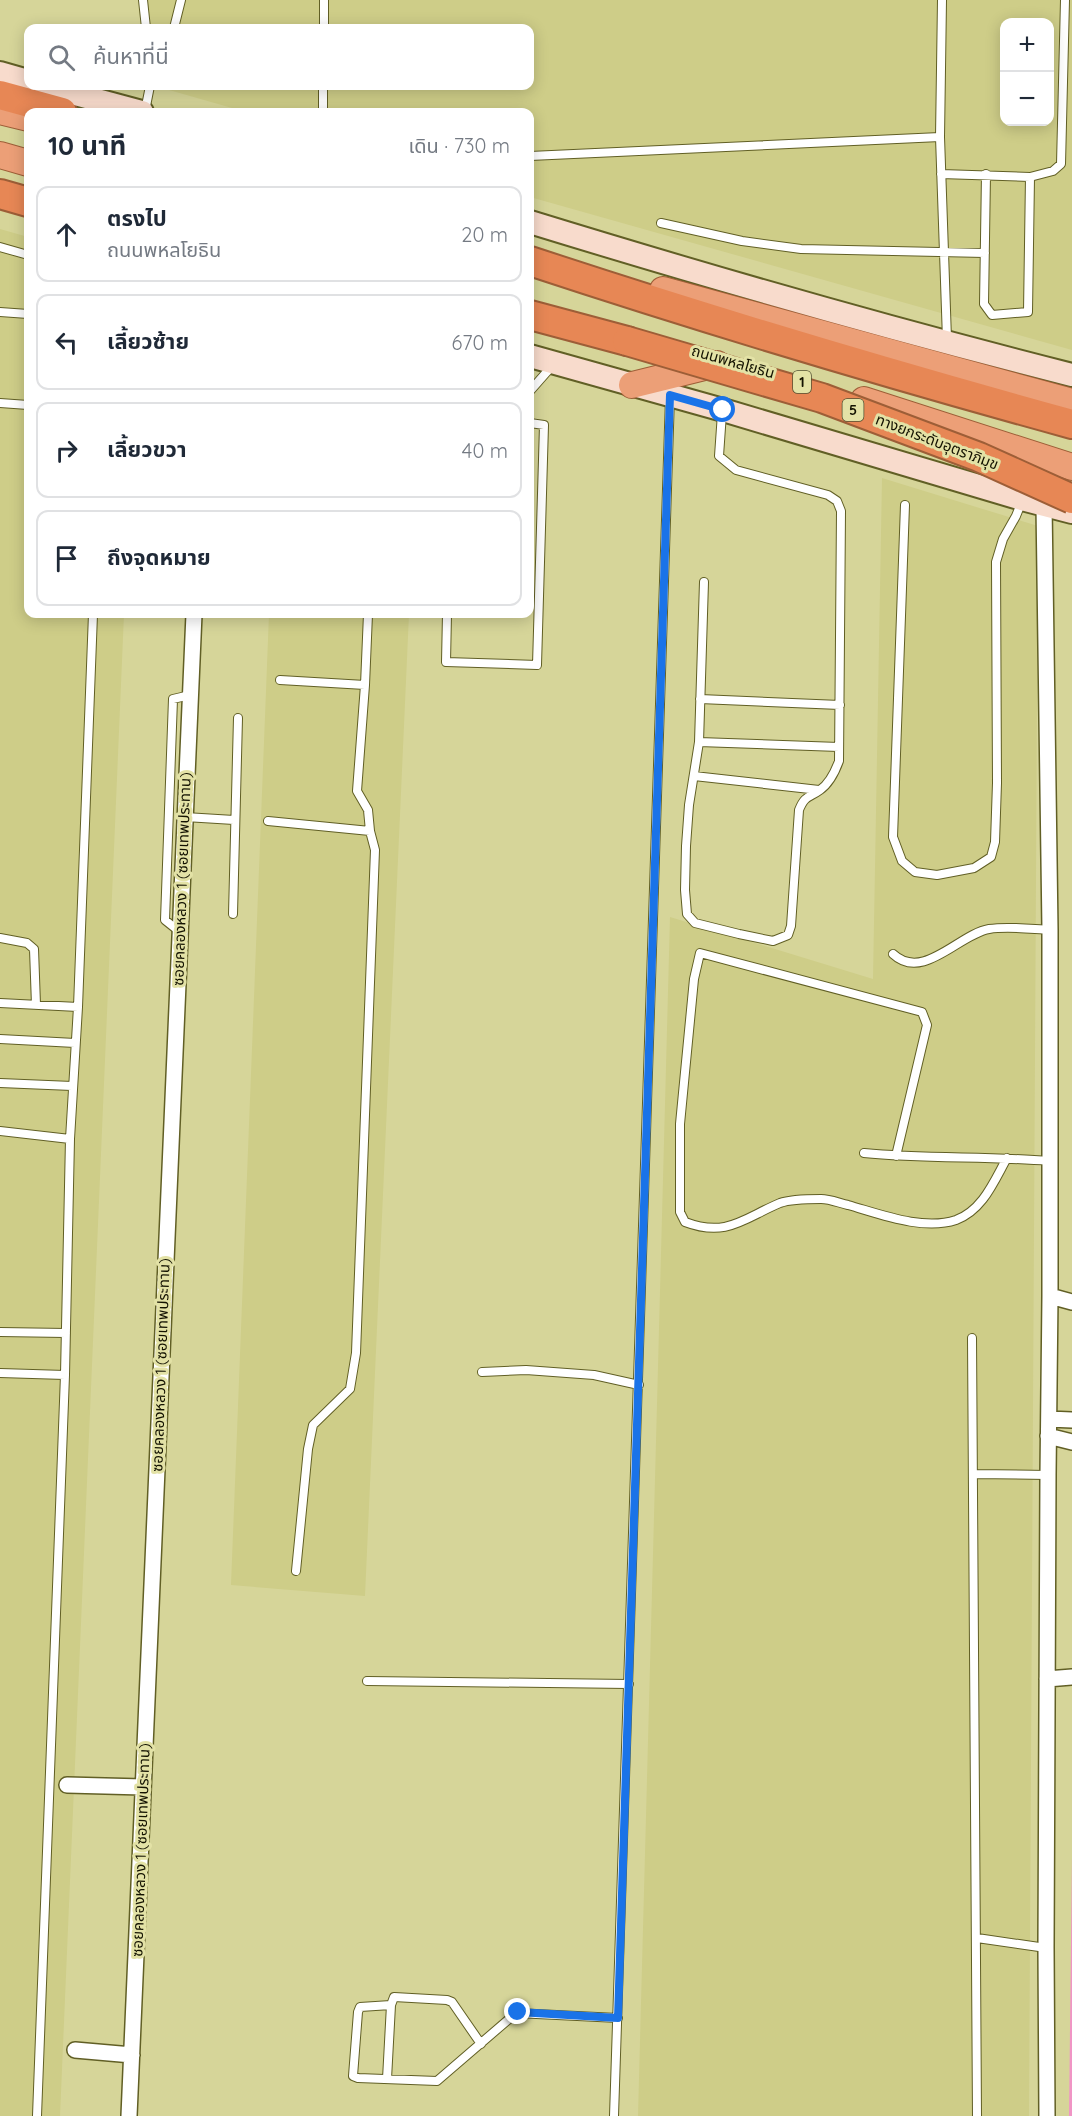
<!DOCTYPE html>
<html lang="th">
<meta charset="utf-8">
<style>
:root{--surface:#fff;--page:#f2f2f3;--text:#1f2937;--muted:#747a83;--line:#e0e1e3}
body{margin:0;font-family:Quicksand,"Noto Sans Thai",sans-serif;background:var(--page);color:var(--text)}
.controls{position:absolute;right:18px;top:18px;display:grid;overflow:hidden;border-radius:12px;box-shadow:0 3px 15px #0003}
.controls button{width:54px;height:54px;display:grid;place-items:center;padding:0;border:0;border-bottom:2px solid var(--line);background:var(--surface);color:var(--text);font:30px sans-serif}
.stop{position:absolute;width:18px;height:18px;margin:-14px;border:4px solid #1a73e8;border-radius:50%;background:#fff}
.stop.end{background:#1a73e8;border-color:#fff;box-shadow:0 2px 6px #0008}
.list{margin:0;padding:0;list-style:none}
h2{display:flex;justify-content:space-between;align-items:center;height:78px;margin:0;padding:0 24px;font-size:26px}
h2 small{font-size:20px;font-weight:400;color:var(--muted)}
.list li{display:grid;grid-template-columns:39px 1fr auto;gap:18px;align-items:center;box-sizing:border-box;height:96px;margin:0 12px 12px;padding:0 12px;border:2px solid var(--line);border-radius:12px}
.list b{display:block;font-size:22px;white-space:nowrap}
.list p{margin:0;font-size:20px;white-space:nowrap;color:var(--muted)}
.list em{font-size:20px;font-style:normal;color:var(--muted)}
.icon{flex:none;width:33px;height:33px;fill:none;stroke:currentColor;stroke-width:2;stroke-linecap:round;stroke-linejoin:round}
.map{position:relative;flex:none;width:1072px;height:2116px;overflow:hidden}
.search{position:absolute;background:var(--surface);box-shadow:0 3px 15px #0003;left:24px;top:24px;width:510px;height:66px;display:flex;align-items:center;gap:15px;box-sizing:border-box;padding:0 21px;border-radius:12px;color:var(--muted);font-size:22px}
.panel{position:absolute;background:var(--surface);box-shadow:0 3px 15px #0003;left:24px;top:108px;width:510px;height:510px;border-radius:12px}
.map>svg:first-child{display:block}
.built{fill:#cecd88;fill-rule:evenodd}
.green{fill:#f095c5}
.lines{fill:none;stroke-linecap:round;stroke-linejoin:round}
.service-casing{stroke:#615f25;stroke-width:10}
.minor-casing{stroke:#615f25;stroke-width:18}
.secondary-casing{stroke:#615f25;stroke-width:26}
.trunk-casing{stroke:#9d5e37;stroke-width:28}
.motorway-casing{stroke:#9d5e37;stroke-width:32}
.service{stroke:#fff;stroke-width:8}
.minor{stroke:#fff;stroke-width:15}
.secondary{stroke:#f8dbcc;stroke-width:22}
.trunk{stroke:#ec9f77;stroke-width:26}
.motorway{stroke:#e78755;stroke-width:28}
.motorway-bridge-casing{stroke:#9d5e37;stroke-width:32;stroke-linecap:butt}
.motorway-bridge{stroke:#e78755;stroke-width:28}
.route{stroke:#1a73e8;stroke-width:8}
.labels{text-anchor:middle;stroke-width:6;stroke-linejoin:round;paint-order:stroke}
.shield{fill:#e3e2a6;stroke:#515032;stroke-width:1.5}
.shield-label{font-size:14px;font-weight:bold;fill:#131200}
.street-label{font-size:15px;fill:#131200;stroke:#e3e2a6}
</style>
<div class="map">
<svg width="1072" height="2116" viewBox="0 0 1072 2116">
<rect width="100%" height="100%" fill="#d6d599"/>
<path class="built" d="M 142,0 L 1072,0 L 1072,350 L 530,197 L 530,112 L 246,112 L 155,86 L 530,86 L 530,28 L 141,28 ZM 1004,22 L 1050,22 L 1050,122 L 1004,122 Z
M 0,229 L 28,237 L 28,614 L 124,614 L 60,2116 L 0,2116 Z
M 882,478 L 1038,526 L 1029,2116 L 638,2116 L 670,917 L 873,979 Z
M 269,614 L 409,614 L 365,1596 L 231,1585 Z"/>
<path class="green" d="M 1072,1857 L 1072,2116 L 1069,2116 Z"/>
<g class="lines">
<g class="service-casing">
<path id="service" d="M 143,0 L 146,28
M 942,0 L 940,137 L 947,339
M 174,28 L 181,0
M 324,28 L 324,0
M 145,111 L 150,86
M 323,112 L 323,86
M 530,156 L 940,137
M 941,174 L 1030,177 L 1028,312 L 992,315 L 984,304 L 986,174
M 1030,177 L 1053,171 L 1061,164 L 1065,0
M 661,223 L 742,241 L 801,249 L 985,253
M 0,247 L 28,255
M 0,312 L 28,314
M 530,391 L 552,366
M 0,403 L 28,405
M 905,505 L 893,837 L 902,861 L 915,872 L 937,875 L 974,868 L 991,857 L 995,842 L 997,783 L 996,562 L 1003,539 L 1016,516 L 1022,501
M 704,582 L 699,742 L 689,805 L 686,846 L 685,890 L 687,914 L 695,923 L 739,934 L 773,941 L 788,935 L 791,926 L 799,810 C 805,795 809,798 820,790 C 830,783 835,772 839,761 L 841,511 L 837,501 L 828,495 L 736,470 L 719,456 L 722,413
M 447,614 L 446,662 L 537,665 L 544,425 L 530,423
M 280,680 L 365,685
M 700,699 L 840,705
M 699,742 L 839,747
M 694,776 L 819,790
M 185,817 L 234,820
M 268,821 L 370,831
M 233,914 L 238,718
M 180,932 L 165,920 L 173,699 L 190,695
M 0,938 L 27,943 L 34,949 L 36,1005
M 893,954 C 923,982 959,934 989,929 C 1009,926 1030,929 1050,930
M 0,1003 L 78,1007
M 0,1039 L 75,1043
M 0,1083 L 72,1086
M 0,1131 L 70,1139
M 864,1153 C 925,1159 987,1156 1049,1161
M 896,1156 L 927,1025 L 922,1012 L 700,953 L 694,979 L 680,1124 L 680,1212 L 685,1222 C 727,1238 744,1218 780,1203 C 791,1199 809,1199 821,1199 C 830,1199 839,1203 848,1205 C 880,1214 923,1231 956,1220 C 983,1210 994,1181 1007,1158
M 0,1332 L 66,1333
M 972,1338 L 977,2116
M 482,1372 L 526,1370 L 594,1375 L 639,1385
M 0,1373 L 65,1375
M 973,1474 L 1048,1475
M 296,1571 L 308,1449 L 313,1425 L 350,1389 L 356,1353 L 375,850 L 370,831 L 368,810 L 357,791 L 365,685 L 368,614
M 367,1681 L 629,1684
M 977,1938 L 1046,1948
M 391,2005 L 360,2007 L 358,2012 L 353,2076 L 358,2078 L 437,2081 L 516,2013 L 618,2018
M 387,2079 L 391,2005 L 394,1997 L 447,2000 L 452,2002 L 481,2044
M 37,2116 L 65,1375 L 70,1139 L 78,1007 L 93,614
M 614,2116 L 670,397"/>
</g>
<g class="minor-casing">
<path id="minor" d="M 1044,505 L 1050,930 L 1050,1296 L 1048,1475 L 1046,1948 L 1047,2116
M 1050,1296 L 1072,1302
M 1049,1419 L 1072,1420
M 1048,1436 L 1072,1442
M 1047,1679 L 1072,1677
M 67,1785 L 143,1787
M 75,2050 L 132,2055
M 129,2116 L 194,614"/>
</g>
<g class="secondary-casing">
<path id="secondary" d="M 0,73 L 28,81
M 45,86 L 142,112
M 530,222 C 709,277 890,329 1072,375
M 530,356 L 723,410 L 1022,499 L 1072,512"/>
</g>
<g class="trunk-casing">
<path id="trunk" d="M 0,111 L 28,118
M 0,155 L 28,163
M 663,290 L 1072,402
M 632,385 L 717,364
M 864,400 L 1072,467"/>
</g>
<g class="motorway-casing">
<path id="motorway" d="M 0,95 L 62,112
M 0,194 L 28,202
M 530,261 C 709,320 890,374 1072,424
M 530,315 L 627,341"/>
</g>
<use href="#service" class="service"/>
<use href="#minor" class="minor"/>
<use href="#secondary" class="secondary"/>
<use href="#trunk" class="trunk"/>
<use href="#motorway" class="motorway"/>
<g class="motorway-bridge-casing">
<path id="motorway-bridge" d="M 627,341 L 822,398 L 979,457 L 1072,499"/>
</g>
<use href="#motorway-bridge" class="motorway-bridge"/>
</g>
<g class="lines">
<path class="route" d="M 518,2012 L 618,2018 L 670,395 L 723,410"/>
</g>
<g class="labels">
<g class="shield">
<rect x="793" y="371" width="18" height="22" rx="4.5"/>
<rect x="842.5" y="399" width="21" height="22" rx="4.5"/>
</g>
<g class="shield-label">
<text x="802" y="387">1</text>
<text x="853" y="415">5</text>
</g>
<g class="street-label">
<text transform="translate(733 362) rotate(16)" y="5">ถนนพหลโยธิน</text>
<text transform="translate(937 442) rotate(21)" y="5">ทางยกระดับอุตราภิมุข</text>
<text transform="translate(182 879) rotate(-88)" y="5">ซอยคลองหลวง 1 (ซอยเทพประทาน)</text>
<text transform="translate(161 1365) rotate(-88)" y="5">ซอยคลองหลวง 1 (ซอยเทพประทาน)</text>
<text transform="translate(141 1850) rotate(-88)" y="5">ซอยคลองหลวง 1 (ซอยเทพประทาน)</text>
</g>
</g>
</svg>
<div class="controls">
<button>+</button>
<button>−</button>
</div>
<div class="stop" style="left:723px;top:410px"></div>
<div class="stop end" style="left:518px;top:2012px"></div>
<div class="search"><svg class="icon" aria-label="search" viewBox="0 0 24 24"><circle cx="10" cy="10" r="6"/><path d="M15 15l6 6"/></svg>ค้นหาที่นี่</div>
<section class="panel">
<h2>10 นาที<small>เดิน · 730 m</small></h2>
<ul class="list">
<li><svg class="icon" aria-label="ahead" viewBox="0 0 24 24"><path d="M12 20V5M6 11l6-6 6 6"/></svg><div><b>ตรงไป</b><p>ถนนพหลโยธิน</p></div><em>20 m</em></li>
<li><svg class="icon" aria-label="left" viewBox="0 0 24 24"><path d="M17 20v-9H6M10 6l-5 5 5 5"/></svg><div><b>เลี้ยวซ้าย</b></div><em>670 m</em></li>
<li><svg class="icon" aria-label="right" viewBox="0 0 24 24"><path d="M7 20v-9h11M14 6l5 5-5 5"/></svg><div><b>เลี้ยวขวา</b></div><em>40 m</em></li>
<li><svg class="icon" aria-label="arrive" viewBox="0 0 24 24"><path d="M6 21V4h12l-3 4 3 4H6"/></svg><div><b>ถึงจุดหมาย</b></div></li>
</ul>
</section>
</div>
